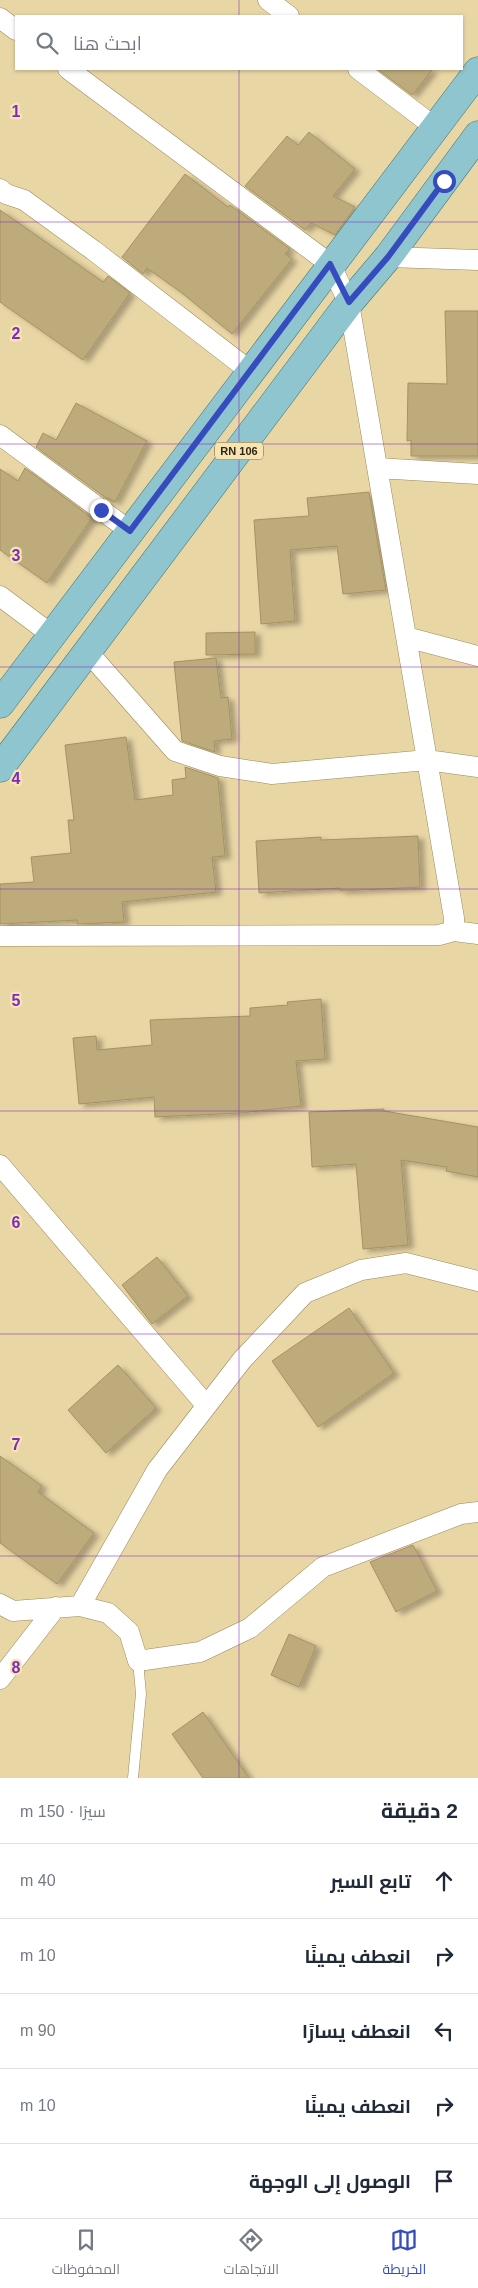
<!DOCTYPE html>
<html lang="ar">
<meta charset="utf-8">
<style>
:root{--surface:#fff;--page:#f2f2f3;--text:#1f2937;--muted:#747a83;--line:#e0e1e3;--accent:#354cbe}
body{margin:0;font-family:Arial,Cairo,sans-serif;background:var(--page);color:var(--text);direction:rtl}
.stop{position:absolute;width:15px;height:15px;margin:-11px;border:4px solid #354cbe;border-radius:50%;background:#fff}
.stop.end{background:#354cbe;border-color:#fff;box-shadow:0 1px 5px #0008}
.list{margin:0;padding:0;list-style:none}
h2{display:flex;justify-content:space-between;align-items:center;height:65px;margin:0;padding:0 20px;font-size:21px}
h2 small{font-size:16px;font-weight:400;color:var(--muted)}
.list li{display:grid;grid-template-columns:32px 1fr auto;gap:15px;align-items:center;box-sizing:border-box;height:75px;padding:0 20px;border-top:1px solid var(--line)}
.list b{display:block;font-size:19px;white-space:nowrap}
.list em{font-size:16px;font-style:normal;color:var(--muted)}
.icon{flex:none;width:28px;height:28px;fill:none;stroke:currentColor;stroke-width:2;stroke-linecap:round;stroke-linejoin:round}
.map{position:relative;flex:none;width:478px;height:1778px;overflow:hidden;direction:ltr}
.search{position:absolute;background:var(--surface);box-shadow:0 1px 4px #0004;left:15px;right:15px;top:15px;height:55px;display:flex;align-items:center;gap:12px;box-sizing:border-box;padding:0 18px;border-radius:0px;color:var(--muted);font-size:19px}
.sheet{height:440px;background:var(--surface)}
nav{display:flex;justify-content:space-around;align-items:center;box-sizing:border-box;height:70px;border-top:1px solid var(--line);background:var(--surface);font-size:14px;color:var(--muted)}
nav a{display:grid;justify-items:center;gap:2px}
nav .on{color:var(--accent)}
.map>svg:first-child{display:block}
.building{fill:#bdab7b;stroke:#a49263;filter:url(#shadow)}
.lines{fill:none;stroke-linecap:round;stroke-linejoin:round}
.lane-casing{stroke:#9a885a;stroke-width:11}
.street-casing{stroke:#9a885a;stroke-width:21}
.primary-casing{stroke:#3c7578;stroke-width:29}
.lane{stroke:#fff;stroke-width:10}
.street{stroke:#fff;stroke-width:20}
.primary{stroke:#8fc5ce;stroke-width:28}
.route{stroke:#354cbe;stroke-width:6}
.grid{fill:none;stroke:#7b2cbf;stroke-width:1;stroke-opacity:0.55}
.labels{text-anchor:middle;stroke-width:4.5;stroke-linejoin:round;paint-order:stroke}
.shield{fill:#f7e4b2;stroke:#6a6043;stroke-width:1}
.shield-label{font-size:11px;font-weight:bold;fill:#2e2714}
.grid-label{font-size:16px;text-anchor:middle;font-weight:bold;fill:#7b2cbf;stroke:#f7e4b2;stroke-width:4.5;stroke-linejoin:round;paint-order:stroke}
</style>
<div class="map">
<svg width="478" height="1778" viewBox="0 0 478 1778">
<defs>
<filter id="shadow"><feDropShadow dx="5.5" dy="3" stdDeviation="2.5" flood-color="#0004"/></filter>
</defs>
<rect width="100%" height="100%" fill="#e9d6a5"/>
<path class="building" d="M 377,69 L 433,69 L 412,95 Z
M 309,132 L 355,169 L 333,196 L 355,207 L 335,235 L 311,223 L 305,230 L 245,186 L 287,136 L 298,145 Z
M 185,174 L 228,207 L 230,205 L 290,249 L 285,254 L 292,259 L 232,334 L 182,293 L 147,268 L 143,274 L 122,257 Z
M 0,210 L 103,282 L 108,276 L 130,293 L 83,360 L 0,302 Z
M 445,311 L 478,311 L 478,456 L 411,456 L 411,440 L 407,441 L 408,383 L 447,384 Z
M 76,403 L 147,441 L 115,502 L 106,498 L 36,447 L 43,433 L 56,440 Z
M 25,468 L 92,518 L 47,583 L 0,550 L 0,469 L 18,481 Z
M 369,492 L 386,590 L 343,594 L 337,546 L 290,550 L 295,621 L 261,624 L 254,520 L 309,516 L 307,498 Z
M 255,632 L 255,654 L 206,655 L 206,633 Z
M 216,658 L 221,698 L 228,697 L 232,739 L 214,741 L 215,752 L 182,741 L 174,662 Z
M 126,737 L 135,800 L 173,795 L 172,780 L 186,778 L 185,767 L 218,778 L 225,856 L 212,857 L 216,892 L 122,902 L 124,922 L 77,924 L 77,920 L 0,924 L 0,884 L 34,882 L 31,857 L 71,853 L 68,820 L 74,820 L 65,745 Z
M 418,836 L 420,887 L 340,891 L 340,888 L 259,893 L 256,841 L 321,837 L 321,840 Z
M 321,999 L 325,1059 L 296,1061 L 301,1106 L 241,1113 L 155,1117 L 154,1097 L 79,1104 L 73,1038 L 96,1036 L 97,1050 L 152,1045 L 150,1020 L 250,1016 L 250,1008 L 288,1005 L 287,1002 Z
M 384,1109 L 384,1111 L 478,1127 L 478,1177 L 446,1171 L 447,1167 L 401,1160 L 408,1245 L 363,1249 L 356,1164 L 312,1167 L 309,1112 Z
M 157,1257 L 188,1296 L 152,1324 L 122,1285 Z
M 349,1308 L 394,1373 L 318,1427 L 272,1361 Z
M 118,1365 L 156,1408 L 106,1453 L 68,1410 Z
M 0,1456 L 42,1486 L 38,1492 L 94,1533 L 57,1584 L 0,1543 Z
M 413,1545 L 437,1591 L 396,1612 L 370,1562 Z
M 289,1634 L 316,1646 L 299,1687 L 271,1675 Z
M 203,1712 L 249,1778 L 203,1778 L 172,1734 Z"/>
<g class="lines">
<g class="lane-casing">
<path id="lane" d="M 133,1778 L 141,1694 L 138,1661"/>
</g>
<g class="street-casing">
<path id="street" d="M 268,0 L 289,16
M 0,18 L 16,30
M 358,69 L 436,128
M 0,189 L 6,194 L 24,200 L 93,250 L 250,371
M 388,257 L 478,260
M 0,435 L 130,531
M 377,468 L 478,474
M 0,596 L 52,635
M 406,637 L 478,656
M 88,652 L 175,751 L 220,766 L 272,774 L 427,760 L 478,767
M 454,931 L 478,934
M 0,936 L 439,935 L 454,931 L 454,918 L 349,303 L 330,264 L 68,69
M 0,1165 L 206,1405
M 0,1604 L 13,1611 L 80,1606 L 108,1613 L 129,1632 L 138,1661 L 200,1652 L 250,1628 L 323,1567 L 461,1514 L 478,1512
M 80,1606 L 157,1470 L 242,1360 L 305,1293 L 361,1270 L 406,1263 L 478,1281
M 0,1679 L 56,1607"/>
</g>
<g class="primary-casing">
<path id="primary" d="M 0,704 L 478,71
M 0,768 L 349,303 L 388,257 L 478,135"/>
</g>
<use href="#lane" class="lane"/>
<use href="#street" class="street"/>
<use href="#primary" class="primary"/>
</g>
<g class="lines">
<path class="route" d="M 101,510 L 130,531 L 330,264 L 349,302 L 388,257 L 444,181"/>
</g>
<path class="grid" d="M 239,0 L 239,16M 239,69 L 239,1778M 0,222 L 478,222M 0,444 L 478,444M 0,667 L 478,667M 0,889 L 478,889M 0,1111 L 478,1111M 0,1334 L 478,1334M 0,1556 L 478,1556"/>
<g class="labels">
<rect class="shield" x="215" y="442.5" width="48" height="17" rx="4"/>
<g class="shield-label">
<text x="239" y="455">RN 106</text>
</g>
</g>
<g class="grid-label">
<text x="16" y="117">1</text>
<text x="16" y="339">2</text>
<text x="16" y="561">3</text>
<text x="16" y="784">4</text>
<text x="16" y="1006">5</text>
<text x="16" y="1228">6</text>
<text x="16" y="1450">7</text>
<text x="16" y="1673">8</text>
</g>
</svg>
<div class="stop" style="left:444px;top:181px"></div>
<div class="stop end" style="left:101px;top:510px"></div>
<div class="search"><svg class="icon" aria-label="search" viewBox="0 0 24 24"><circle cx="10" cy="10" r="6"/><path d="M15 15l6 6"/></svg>ابحث هنا</div>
</div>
<section class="sheet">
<h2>2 دقيقة<small>سيرًا · 150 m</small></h2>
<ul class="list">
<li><svg class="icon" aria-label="ahead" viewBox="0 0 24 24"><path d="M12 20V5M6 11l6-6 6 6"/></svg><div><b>تابع السير</b></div><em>40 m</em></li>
<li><svg class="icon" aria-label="right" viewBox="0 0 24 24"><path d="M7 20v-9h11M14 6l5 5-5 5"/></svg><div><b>انعطف يمينًا</b></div><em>10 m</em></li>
<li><svg class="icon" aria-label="left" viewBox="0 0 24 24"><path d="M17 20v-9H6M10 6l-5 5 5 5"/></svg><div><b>انعطف يسارًا</b></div><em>90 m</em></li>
<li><svg class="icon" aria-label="right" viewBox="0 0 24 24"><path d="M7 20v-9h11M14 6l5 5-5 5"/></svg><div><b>انعطف يمينًا</b></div><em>10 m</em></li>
<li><svg class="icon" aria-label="arrive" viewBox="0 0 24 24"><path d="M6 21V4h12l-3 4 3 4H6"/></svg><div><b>الوصول إلى الوجهة</b></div></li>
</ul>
</section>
<nav>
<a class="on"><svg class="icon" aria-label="map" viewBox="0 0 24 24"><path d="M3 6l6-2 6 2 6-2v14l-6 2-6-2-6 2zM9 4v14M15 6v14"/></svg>الخريطة</a>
<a><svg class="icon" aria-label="directions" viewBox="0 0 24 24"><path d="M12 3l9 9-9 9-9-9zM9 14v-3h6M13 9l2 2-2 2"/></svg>الاتجاهات</a>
<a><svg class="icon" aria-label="saved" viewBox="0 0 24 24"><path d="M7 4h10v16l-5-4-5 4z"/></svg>المحفوظات</a>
</nav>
